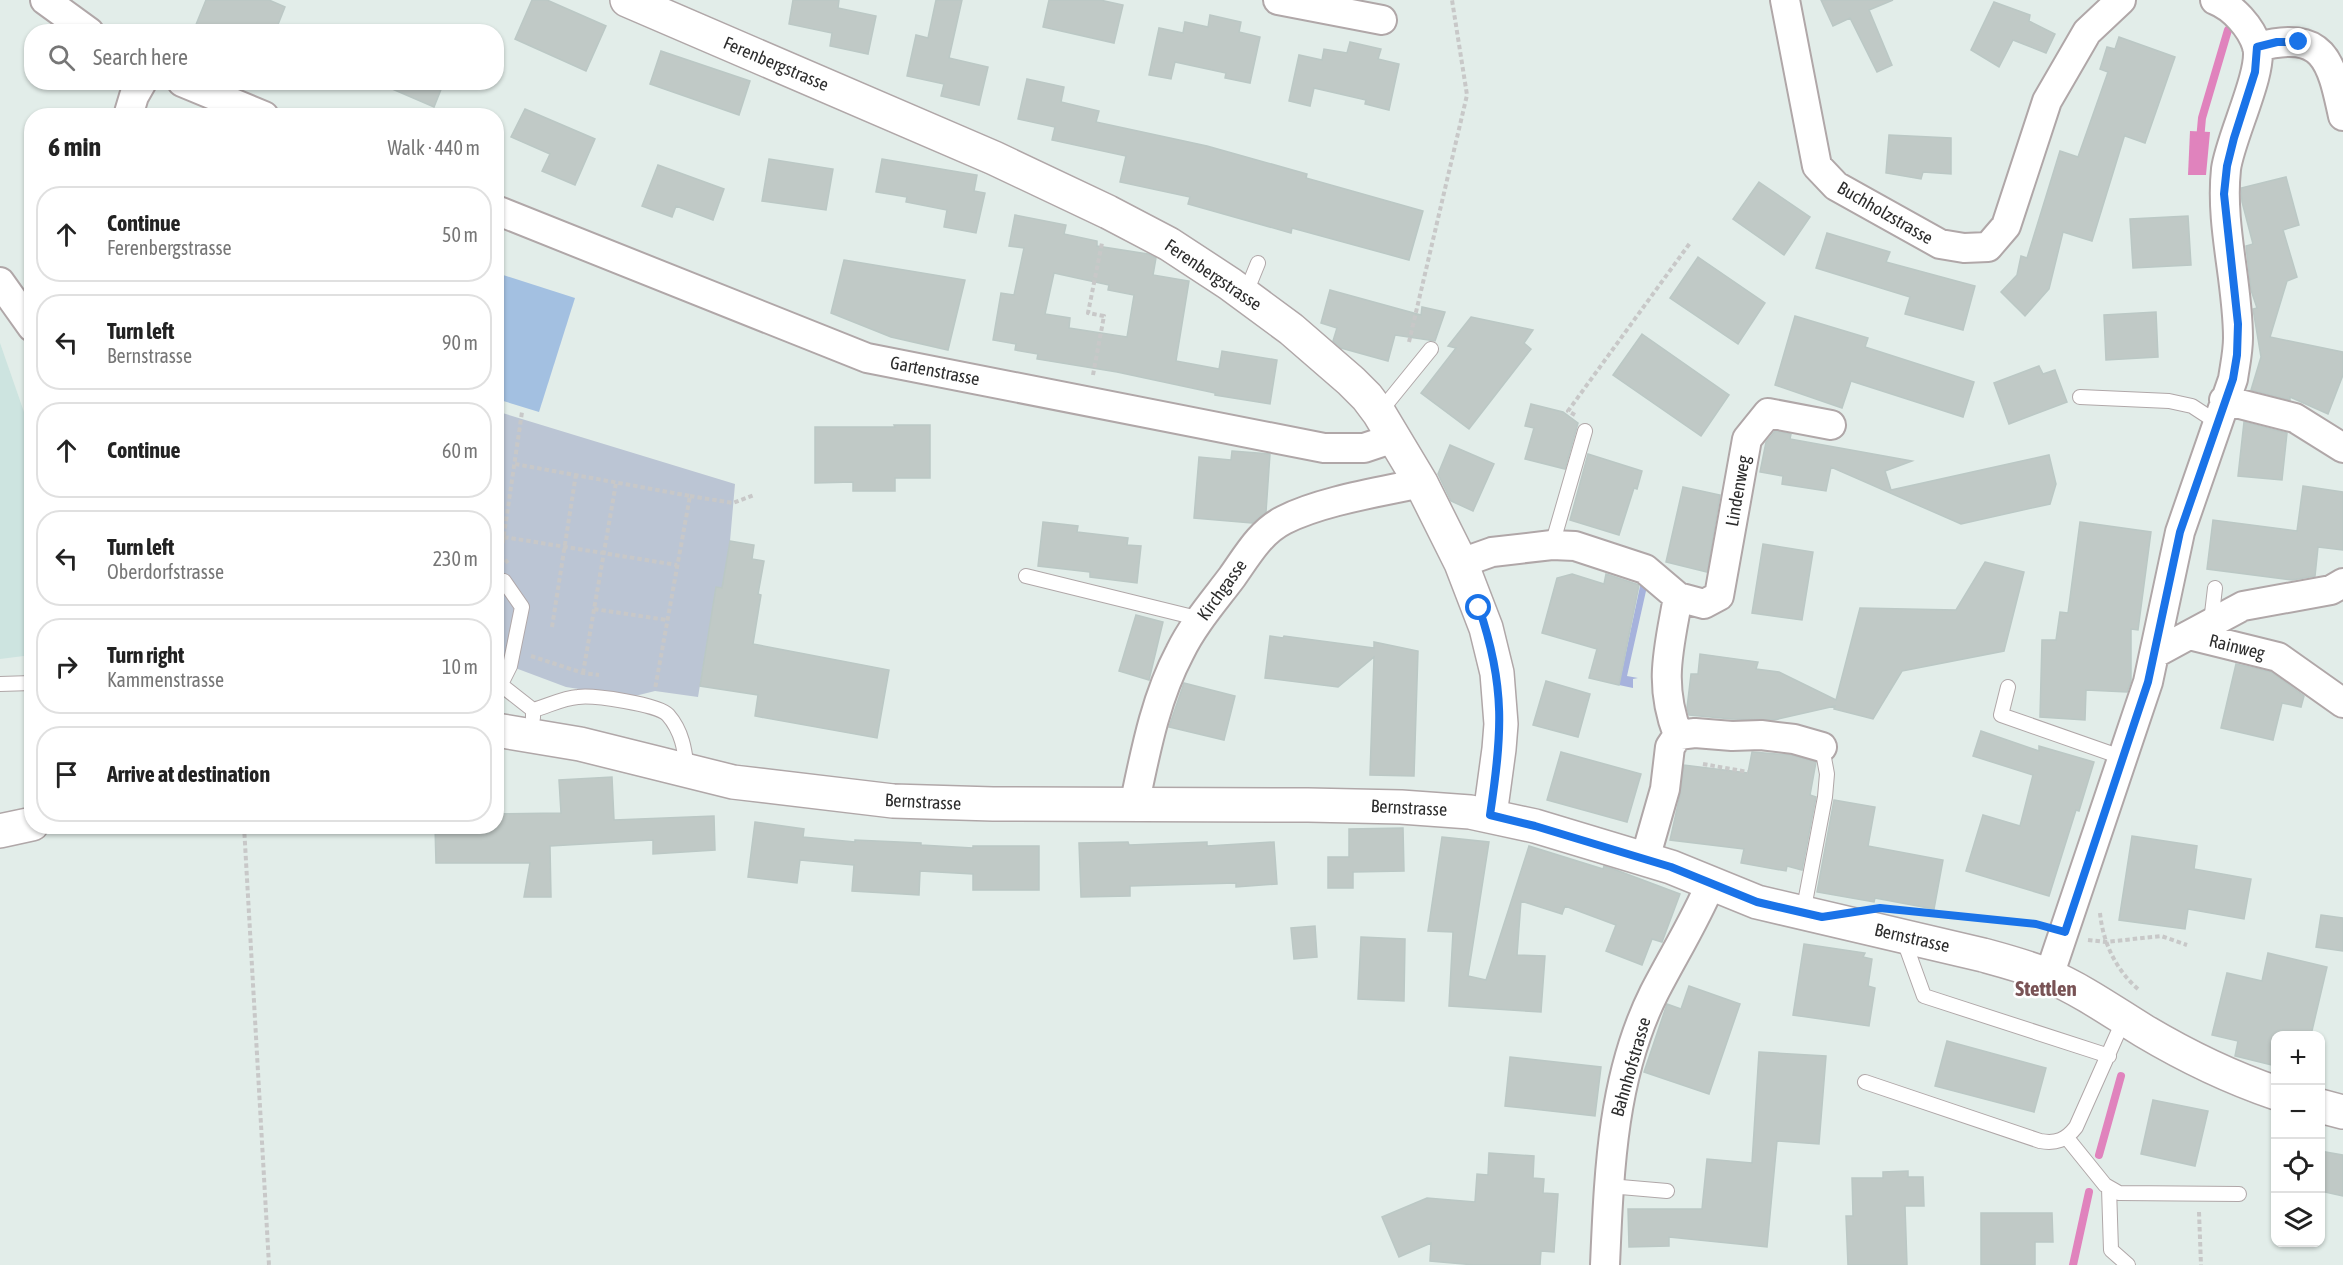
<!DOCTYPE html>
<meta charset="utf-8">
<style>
:root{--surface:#fff;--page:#f2f2f2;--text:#222;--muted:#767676;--line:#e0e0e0}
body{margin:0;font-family:"Asap Condensed",sans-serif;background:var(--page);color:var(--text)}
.controls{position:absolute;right:18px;bottom:18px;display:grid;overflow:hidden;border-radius:12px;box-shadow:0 2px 4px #0004}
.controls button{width:54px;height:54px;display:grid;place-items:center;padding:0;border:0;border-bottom:2px solid var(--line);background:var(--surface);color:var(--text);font:30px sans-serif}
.stop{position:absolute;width:18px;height:18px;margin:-14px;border:4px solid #1a73e8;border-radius:50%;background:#fff}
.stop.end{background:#1a73e8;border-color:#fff;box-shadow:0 2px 6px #0008}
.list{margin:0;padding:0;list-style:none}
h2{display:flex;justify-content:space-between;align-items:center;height:78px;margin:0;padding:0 24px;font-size:26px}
h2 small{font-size:20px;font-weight:400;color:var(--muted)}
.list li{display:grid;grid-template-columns:39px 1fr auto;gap:18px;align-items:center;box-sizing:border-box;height:96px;margin:0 12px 12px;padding:0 12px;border:2px solid var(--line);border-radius:24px}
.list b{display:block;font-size:22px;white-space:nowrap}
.list p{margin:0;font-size:20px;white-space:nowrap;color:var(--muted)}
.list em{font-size:20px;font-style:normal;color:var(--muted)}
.icon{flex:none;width:33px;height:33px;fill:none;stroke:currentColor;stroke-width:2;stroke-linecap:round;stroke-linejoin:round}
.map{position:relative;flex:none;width:2343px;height:1265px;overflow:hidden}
.search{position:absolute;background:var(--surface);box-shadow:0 2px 4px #0004;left:24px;top:24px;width:480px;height:66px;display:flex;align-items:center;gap:15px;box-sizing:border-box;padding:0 21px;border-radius:24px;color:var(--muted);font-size:22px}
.panel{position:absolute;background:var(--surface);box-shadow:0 2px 4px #0004;left:24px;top:108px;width:480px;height:726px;border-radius:24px}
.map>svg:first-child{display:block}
.education{fill:#cde4e0}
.green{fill:#a6b2dc}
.cemetery{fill:#bbc5d4}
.pitch{fill:#a3c0e1}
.water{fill:#e083bd}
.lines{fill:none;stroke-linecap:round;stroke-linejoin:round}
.stream{stroke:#e083bd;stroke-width:8}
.building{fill:#c0c9c6;stroke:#bbc8c5;stroke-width:1.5;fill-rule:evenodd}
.service-casing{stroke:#b0a7a8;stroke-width:16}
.minor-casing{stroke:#b0a7a8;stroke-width:32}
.tertiary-casing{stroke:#b0a7a8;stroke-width:36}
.secondary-casing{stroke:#b0a7a8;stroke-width:36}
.path{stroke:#c8c8c8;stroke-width:4;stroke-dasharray:4.5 3;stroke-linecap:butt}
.service{stroke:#fff;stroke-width:14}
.minor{stroke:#fff;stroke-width:28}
.tertiary{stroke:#fff;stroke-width:33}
.secondary{stroke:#fff;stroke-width:33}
.route{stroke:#1a73e8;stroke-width:8}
.labels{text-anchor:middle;stroke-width:5;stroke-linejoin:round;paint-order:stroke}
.street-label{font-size:18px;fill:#2d2d2d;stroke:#fff}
.quarter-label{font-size:21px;font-weight:bold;fill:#795355;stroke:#fff}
</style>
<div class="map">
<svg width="2343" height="1265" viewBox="0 0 2343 1265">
<rect width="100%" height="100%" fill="#e2ede9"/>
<path class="education" d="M 0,343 L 32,435 L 32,548 L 24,656 L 0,659 Z"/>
<path class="green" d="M 1642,577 L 1648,582 L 1627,676 L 1638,678 L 1633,679 L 1633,688 L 1619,685 Z"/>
<path class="cemetery" d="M 496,411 L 735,484 L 730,541 L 722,588 L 716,588 L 698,697 L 655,691 L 631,697 L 566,687 L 510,666 L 497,663 Z"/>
<path class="pitch" d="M 497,273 L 575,298 L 539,412 L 497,399 Z"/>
<path class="water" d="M 2190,131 L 2210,132 L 2206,175 L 2188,175 Z"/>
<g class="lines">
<path class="stream" d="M 2200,140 L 2202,118 L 2228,30
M 2099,1155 L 2121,1076
M 2073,1265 L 2089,1192"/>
</g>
<path class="building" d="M 206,0 L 269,0 L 285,7 L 275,32 L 193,32 Z
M 532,0 L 547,0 L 606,26 L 586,71 L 515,39 Z
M 793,0 L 839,0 L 838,8 L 876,16 L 868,54 L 830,46 L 832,33 L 789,24 Z
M 936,0 L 962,0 L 949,58 L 988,67 L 979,105 L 941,96 L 944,84 L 907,76 L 916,35 L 928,38 Z
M 1049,0 L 1100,0 L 1123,5 L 1114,43 L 1043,27 Z
M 1821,0 L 1893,0 L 1869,10 L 1892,65 L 1877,72 L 1850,18 L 1833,26 Z
M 1994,2 L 2030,15 L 2029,21 L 2055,34 L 2046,53 L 2013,40 L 1999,67 L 1971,50 Z
M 1210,15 L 1241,22 L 1239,32 L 1260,37 L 1250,83 L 1225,78 L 1226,73 L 1175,62 L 1171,79 L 1149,75 L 1159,28 L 1183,33 L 1185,22 L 1208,27 Z
M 2119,37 L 2175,57 L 2145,143 L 2125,136 L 2125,134 L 2092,241 L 2063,232 L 2049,289 L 2025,316 L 2001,292 L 2017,275 L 2021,256 L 2027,258 L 2060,151 L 2078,157 L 2108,72 L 2100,69 L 2107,47 L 2115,49 Z
M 1350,42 L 1381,49 L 1378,59 L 1399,64 L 1389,110 L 1365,104 L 1366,100 L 1314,88 L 1310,106 L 1289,101 L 1299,55 L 1322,60 L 1324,49 L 1347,53 Z
M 661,51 L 750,81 L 739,115 L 650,84 Z
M 1027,79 L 1064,87 L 1061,102 L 1099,111 L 1096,122 L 1207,146 L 1307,174 L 1306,178 L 1423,211 L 1409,260 L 1292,228 L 1291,233 L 1188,204 L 1190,197 L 1120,182 L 1126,156 L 1052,140 L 1055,127 L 1018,119 Z
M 376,82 L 444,82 L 434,107 Z
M 525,109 L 595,139 L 575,185 L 542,171 L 550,154 L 511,137 Z
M 1889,135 L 1951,138 L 1951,174 L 1923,172 L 1921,179 L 1886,173 Z
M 769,159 L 833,169 L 826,210 L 762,201 Z
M 882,159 L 977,175 L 974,191 L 985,193 L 976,233 L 944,227 L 947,210 L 906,202 L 907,197 L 876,192 Z
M 658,165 L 724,189 L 713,220 L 676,206 L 672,217 L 642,206 Z
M 2286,177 L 2299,225 L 2283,230 L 2297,277 L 2287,281 L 2270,337 L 2343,352 L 2343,375 L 2328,414 L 2290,397 L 2290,400 L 2251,390 L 2261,357 L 2253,309 L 2257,308 L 2251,290 L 2246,246 L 2253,244 L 2242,202 L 2241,188 Z
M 1759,182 L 1810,217 L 1784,255 L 1733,219 Z
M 1015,215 L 1066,225 L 1064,234 L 1097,241 L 1097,246 L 1148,254 L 1156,258 L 1153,275 L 1189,281 L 1176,361 L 1219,369 L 1222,351 L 1277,360 L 1270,404 L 1215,395 L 1215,393 L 1117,372 L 1037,359 L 1038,354 L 1015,350 L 1016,344 L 993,340 L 1001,293 L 1014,295 L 1024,248 L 1009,246 ZM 1054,273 L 1109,285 L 1108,290 L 1134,295 L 1127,337 L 1069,328 L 1070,318 L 1045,314 Z
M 2188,216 L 2191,265 L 2133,268 L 2130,219 Z
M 1827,233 L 1890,252 L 1886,262 L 1975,286 L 1963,330 L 1905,314 L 1910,297 L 1816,268 Z
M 1698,257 L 1765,303 L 1738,344 L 1670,298 Z
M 844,260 L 965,280 L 948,350 L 891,337 L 831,313 Z
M 1330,290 L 1421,315 L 1422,307 L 1445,312 L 1435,341 L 1395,335 L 1388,361 L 1341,348 L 1333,341 L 1337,328 L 1321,323 Z
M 2156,312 L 2158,357 L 2106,360 L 2104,315 Z
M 1795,316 L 1868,338 L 1865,347 L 1974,382 L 1963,417 L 1851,381 L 1842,408 L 1775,385 Z
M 1471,317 L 1533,330 L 1524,343 L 1531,349 L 1469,429 L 1421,393 L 1456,348 L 1448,346 Z
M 1642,334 L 1729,395 L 1701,436 L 1613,375 Z
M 2039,366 L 2043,374 L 2055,370 L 2067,402 L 2009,424 L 1994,383 Z
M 1531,404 L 1563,412 L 1578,423 L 1565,469 L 1525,459 L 1534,428 L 1525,426 Z
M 2244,422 L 2287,433 L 2282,480 L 2238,476 Z
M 894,425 L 930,425 L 930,478 L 895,478 L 895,491 L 853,491 L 853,482 L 815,483 L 815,427 L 895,427 Z
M 1775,431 L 1791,434 L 1790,439 L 1912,461 L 1885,471 L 1891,490 L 2049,455 L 2056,484 L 2050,504 L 1961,524 L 1831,467 L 1826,491 L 1782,484 L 1783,476 L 1760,472 L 1766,442 Z
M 1450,445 L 1494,464 L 1473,511 L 1451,501 L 1438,474 Z
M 1232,451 L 1270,454 L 1266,512 L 1252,523 L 1194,518 L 1199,457 L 1231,460 Z
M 1588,454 L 1642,471 L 1637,489 L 1634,488 L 1619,535 L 1570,520 Z
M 2303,486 L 2343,492 L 2343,550 L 2318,547 L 2315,576 L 2292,580 L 2207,569 L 2213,520 L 2297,531 Z
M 1683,487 L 1720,495 L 1707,572 L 1666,562 Z
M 1043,522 L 1078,526 L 1077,532 L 1128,538 L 1127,545 L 1141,546 L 1137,583 L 1090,577 L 1090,572 L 1038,566 Z
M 2080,522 L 2151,532 L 2138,630 L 2131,629 L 2131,681 L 2127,692 L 2086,690 L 2085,720 L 2040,717 L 2042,640 L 2056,640 L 2060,612 L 2068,613 Z
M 730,541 L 754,545 L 752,559 L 764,561 L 758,594 L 761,595 L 753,644 L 889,670 L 877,738 L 755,716 L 758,695 L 700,686 L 716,587 L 722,588 Z
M 1763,544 L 1813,552 L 1802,620 L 1752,613 Z
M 1985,562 L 2024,572 L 2004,651 L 1902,671 L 1873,719 L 1834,709 L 1835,706 L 1774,720 L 1732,719 L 1689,715 L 1687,708 L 1691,674 L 1698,674 L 1700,654 L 1758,662 L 1756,669 L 1779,672 L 1836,700 L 1860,608 L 1956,610 Z
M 1572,574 L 1604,584 L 1606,574 L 1639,585 L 1619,685 L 1589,678 L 1597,649 L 1542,633 L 1557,578 Z
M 1136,615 L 1163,622 L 1149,680 L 1119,671 Z
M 1270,636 L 1283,638 L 1284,636 L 1374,648 L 1374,642 L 1418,651 L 1414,776 L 1370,775 L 1374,657 L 1338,687 L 1265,678 Z
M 2236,664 L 2271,672 L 2304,696 L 2301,707 L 2282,703 L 2273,740 L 2221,728 Z
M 1546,681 L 1590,694 L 1578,737 L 1533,725 Z
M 1184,683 L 1235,696 L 1224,740 L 1169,727 Z
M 1981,731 L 2039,751 L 2039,746 L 2094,762 L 2079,811 L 2076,810 L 2049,896 L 1966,871 L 1983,815 L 2020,826 L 2033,775 L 1973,756 Z
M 1561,752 L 1641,774 L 1627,822 L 1547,800 Z
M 1752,752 L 1791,755 L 1816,762 L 1810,795 L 1816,797 L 1802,870 L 1787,866 L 1786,871 L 1741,863 L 1744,849 L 1670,840 L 1681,791 L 1684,765 L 1748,773 Z
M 612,777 L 614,820 L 714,816 L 715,850 L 653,854 L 653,840 L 550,846 L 551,897 L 524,897 L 530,863 L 436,863 L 435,826 L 496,826 L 496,814 L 561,813 L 559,780 Z
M 1834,800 L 1875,807 L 1868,846 L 1943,860 L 1934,909 L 1875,898 L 1874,902 L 1817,892 Z
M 755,822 L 804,829 L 803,837 L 855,842 L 855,840 L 921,843 L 921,845 L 973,848 L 973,846 L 1039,846 L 1039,890 L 973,890 L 973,874 L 920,871 L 919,895 L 852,891 L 854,865 L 800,860 L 797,883 L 748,877 Z
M 1403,828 L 1404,871 L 1353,872 L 1353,888 L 1328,888 L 1328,857 L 1349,857 L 1349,829 Z
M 2132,836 L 2197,846 L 2194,869 L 2251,879 L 2244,919 L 2188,909 L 2185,929 L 2119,920 Z
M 1442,837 L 1489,842 L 1468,976 L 1486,980 L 1529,846 L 1603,869 L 1604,866 L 1616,870 L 1680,894 L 1662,942 L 1652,939 L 1642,965 L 1606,951 L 1616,925 L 1565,906 L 1562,914 L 1521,901 L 1517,955 L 1545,956 L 1541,1012 L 1449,1006 L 1453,932 L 1428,931 Z
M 1128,842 L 1129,845 L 1207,842 L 1207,846 L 1274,842 L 1277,884 L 1236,887 L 1236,883 L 1130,886 L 1130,896 L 1081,897 L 1079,843 Z
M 2321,915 L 2343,918 L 2343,951 L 2316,947 Z
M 1315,926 L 1317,957 L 1294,959 L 1291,928 Z
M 1361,937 L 1405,939 L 1404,1001 L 1358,999 Z
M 1804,944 L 1865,953 L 1863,957 L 1872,959 L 1868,986 L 1875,988 L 1869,1026 L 1793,1015 Z
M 2268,953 L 2327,967 L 2311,1035 L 2276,1035 L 2276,1066 L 2235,1056 L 2238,1041 L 2212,1035 L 2227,973 L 2262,981 Z
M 1689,986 L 1740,1004 L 1709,1094 L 1644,1072 L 1667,1004 L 1681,1009 Z
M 1947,1041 L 2046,1068 L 2034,1112 L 1935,1086 Z
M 1759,1052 L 1826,1056 L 1819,1144 L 1777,1141 L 1767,1247 L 1669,1237 L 1669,1246 L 1629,1247 L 1628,1209 L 1702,1209 L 1707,1159 L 1752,1163 Z
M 1510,1057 L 1601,1067 L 1595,1116 L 1505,1106 Z
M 2153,1100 L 2208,1111 L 2195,1166 L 2141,1154 Z
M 2320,1151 L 2343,1155 L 2343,1196 L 2320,1191 Z
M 1489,1153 L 1534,1156 L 1533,1178 L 1544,1179 L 1543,1193 L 1558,1194 L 1554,1252 L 1541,1251 L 1540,1265 L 1475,1265 L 1430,1261 L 1431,1243 L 1399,1257 L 1382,1217 L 1427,1198 L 1475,1202 L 1477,1174 L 1488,1175 Z
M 1908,1171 L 1908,1177 L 1923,1177 L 1924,1206 L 1905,1206 L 1907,1265 L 1848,1265 L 1846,1216 L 1853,1216 L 1852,1178 L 1883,1178 L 1883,1172 Z
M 1981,1213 L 2052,1213 L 2053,1242 L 2035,1242 L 2035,1265 L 1981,1265 Z"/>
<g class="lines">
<g class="service-casing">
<path id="service" d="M 1245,295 L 1258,263
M 2080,397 L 2169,401 L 2192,406 L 2218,423
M 1379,413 L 1431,349
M 1552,545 L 1585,431
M 1026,576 L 1201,619
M 2211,622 L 2215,588
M 496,681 L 533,710 L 533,718
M 0,684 L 32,683
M 501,684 L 510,666 L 522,607 L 504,581
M 2008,687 L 2001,715 L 2124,758
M 533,710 C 548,706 563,698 578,697 C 593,695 658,704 668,715 C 682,731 685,750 687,771
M 1803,913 L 1825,797 L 1827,774 L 1822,747
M 1903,938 L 1924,996 L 2109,1056
M 1865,1082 L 2040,1141 C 2056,1144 2066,1140 2076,1127 L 2124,1019
M 2067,1138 L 2105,1185 L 2119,1193 L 2239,1194
M 1609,1186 L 1667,1191
M 2109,1188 L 2111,1250 L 2128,1265"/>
</g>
<g class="minor-casing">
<path id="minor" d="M 45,0 L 89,32
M 1278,0 L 1382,20
M 1785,0 L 1817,166 L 1836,186 L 1940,244 L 1964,248 L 1988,247 L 2006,226 L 2047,101 L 2087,32 L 2121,0
M 2257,47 C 2324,29 2331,60 2343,116
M 182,82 L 264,116
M 128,116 L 134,96 L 142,82
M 496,210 L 867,358 L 1324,448 L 1364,448 L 1394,438
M 0,282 L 32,327
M 2224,400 L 2295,418 L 2343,448
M 1461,563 L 1492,552 L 1552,545 L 1575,546 L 1645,569 L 1678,597 C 1669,649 1658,683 1678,735
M 1678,597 L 1704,604 L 1719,596 L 1747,439 L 1768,413 L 1831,425
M 2189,635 L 2243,606 L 2331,590 L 2343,583
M 2154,654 L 2189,635 L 2278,657 L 2343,703
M 1678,735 L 1695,733 L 1732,736 L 1761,735 L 1794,739 L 1822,747
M 1134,806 C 1145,754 1155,699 1180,652 C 1193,625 1214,601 1232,577 C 1247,556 1260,532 1284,520 C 1321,501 1380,492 1421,483
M 1645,859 L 1665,789 L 1670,747 L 1678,735
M 2049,976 L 2148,682 L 2180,532 L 2233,379 C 2235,365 2238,352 2238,338 C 2238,281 2220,226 2226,169 C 2230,138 2264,71 2257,46 C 2251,27 2233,7 2215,0
M 1605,1265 C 1609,1173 1612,1077 1654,993 C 1673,956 1695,921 1711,883"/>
</g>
<g class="tertiary-casing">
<path id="tertiary" d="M 627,0 L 994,158 L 1108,212 L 1169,244 L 1230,284 L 1291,329 L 1351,381 L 1367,397 L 1379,413 L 1421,483 L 1461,563 L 1486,628 L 1497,673 L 1501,724 L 1499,749 L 1490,815"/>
</g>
<g class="secondary-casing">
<path id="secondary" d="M 496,730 L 580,744 L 733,782 L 893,801 L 993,804 L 1308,805 L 1401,807 L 1470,812 L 1535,826 L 1671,867 L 1757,902 L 1983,955 C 2005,961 2028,967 2049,976 C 2082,990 2113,1012 2144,1031 C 2186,1056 2229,1077 2276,1093
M 0,831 L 32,824
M 2320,1106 L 2343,1112"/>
</g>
<path class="path" d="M 1409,342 L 1467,95 L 1452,0
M 1093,375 L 1104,316 L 1088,313 L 1102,243
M 1575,415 L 1568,411 L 1690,243
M 515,464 L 690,496 L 655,689
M 690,496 L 733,503 L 754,495
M 504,537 L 677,565
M 508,563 L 501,555 L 522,412
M 594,609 L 667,620
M 552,627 L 576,474
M 531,656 L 583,673 L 599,675
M 583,673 L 616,483
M 1703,764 L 1748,772
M 244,826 L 269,1265
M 2100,913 C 2103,943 2116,970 2139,990
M 1956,916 L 2038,924
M 2088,940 L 2106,942 L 2161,936 L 2187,945
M 2199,1212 L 2201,1265"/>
<use href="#service" class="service"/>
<use href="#minor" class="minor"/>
<use href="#tertiary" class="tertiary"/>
<use href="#secondary" class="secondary"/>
</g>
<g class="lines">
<path class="route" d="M 1479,608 C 1506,687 1502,735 1490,815 L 1535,826 L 1671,867 L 1757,902 L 1822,917 L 1880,908 L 2036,924 L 2065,932 L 2148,682 L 2180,532 L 2233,379 L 2237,355 L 2238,324 L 2224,194 L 2227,166 L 2234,138 L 2255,72 L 2257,47 L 2277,42 L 2299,42"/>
</g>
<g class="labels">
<g class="street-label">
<text transform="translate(776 64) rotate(23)" y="6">Ferenbergstrasse</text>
<text transform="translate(1885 213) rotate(30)" y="6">Buchholzstrasse</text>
<text transform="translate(1213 275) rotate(34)" y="6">Ferenbergstrasse</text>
<text transform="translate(935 371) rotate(11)" y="6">Gartenstrasse</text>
<text transform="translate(1738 491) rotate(-80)" y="6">Lindenweg</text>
<text transform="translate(1222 590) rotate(-54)" y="6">Kirchgasse</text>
<text transform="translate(2237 647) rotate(14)" y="6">Rainweg</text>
<text transform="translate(923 802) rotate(3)" y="6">Bernstrasse</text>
<text transform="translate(1409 808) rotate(3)" y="6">Bernstrasse</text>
<text transform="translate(1912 938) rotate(13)" y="6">Bernstrasse</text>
<text transform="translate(1631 1067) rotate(-74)" y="6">Bahnhofstrasse</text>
</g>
<g class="quarter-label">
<text x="2046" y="996">Stettlen</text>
</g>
</g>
</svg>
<div class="controls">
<button>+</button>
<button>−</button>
<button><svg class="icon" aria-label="locate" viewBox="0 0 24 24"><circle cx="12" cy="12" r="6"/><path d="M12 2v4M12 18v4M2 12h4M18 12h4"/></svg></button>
<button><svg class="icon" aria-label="layers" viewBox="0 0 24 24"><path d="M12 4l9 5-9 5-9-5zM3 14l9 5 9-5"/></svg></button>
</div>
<div class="stop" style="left:1479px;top:608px"></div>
<div class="stop end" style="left:2299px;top:42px"></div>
<div class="search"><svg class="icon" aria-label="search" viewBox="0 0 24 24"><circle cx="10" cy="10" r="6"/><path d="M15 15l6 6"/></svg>Search here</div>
<section class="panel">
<h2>6 min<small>Walk · 440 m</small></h2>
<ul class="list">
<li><svg class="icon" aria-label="ahead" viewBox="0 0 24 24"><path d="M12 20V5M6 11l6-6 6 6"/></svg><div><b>Continue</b><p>Ferenbergstrasse</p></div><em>50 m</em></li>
<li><svg class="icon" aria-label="left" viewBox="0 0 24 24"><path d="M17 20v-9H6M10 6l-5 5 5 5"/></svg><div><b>Turn left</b><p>Bernstrasse</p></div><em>90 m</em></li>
<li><svg class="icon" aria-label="ahead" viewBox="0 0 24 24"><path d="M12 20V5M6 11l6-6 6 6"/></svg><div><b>Continue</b></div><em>60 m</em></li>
<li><svg class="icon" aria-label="left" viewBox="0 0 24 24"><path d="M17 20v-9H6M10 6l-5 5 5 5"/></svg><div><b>Turn left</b><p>Oberdorfstrasse</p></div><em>230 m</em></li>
<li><svg class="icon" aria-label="right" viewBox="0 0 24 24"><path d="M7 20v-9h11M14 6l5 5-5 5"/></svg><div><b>Turn right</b><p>Kammenstrasse</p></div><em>10 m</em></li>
<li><svg class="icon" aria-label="arrive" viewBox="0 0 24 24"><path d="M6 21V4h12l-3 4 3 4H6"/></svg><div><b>Arrive at destination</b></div></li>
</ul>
</section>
</div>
